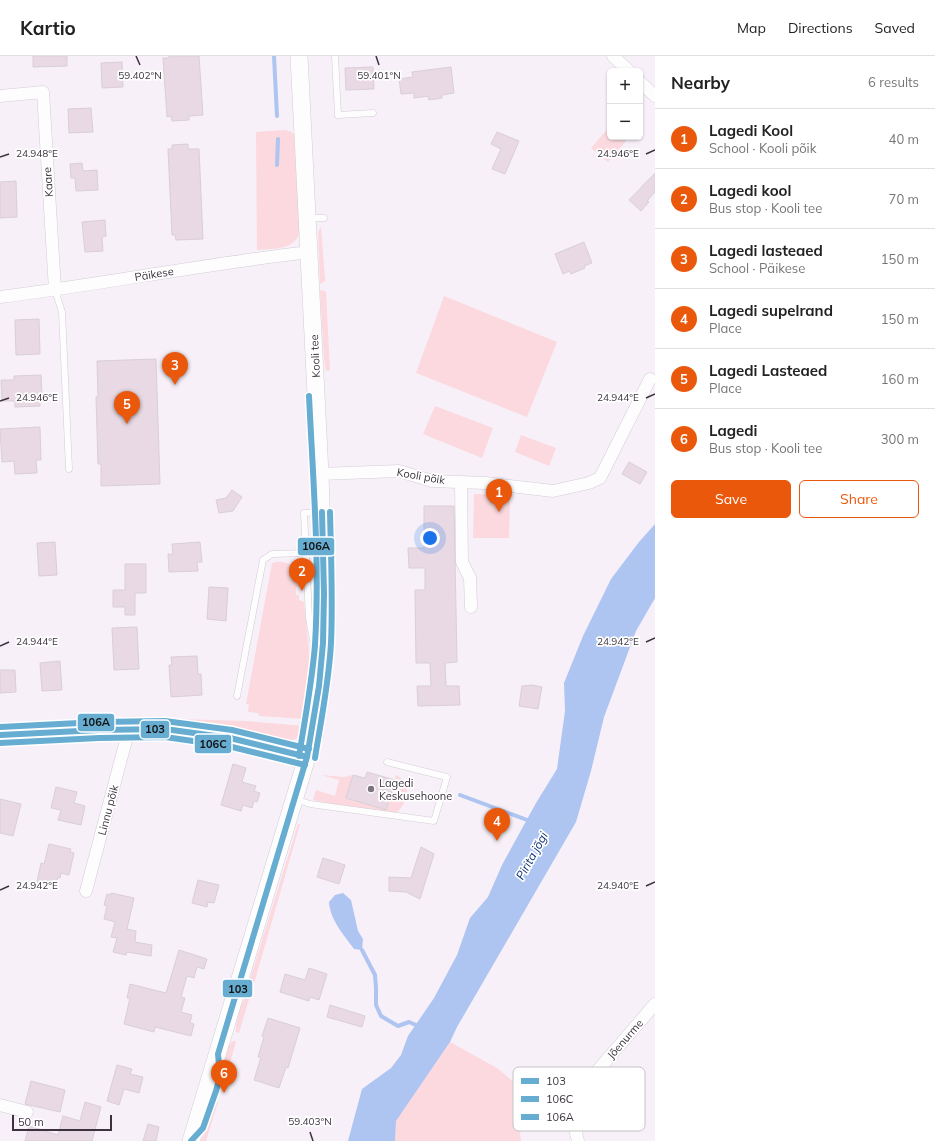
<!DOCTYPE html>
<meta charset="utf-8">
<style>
:root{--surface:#fff;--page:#f2f2f2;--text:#222;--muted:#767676;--line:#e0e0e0;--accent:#ea580c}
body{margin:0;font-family:Mulish,sans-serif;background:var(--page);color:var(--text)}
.controls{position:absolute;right:12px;top:12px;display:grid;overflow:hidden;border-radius:6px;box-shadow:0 1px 3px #0004}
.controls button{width:36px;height:36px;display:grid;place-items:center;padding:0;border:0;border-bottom:1px solid var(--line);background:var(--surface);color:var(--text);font:20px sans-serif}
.scale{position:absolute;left:12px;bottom:10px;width:100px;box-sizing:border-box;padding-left:4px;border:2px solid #3b323d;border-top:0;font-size:11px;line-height:14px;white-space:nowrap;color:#3b323d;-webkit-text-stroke:3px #fff;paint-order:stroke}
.you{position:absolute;left:430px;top:482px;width:14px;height:14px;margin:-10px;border:3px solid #fff;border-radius:50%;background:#1a73e8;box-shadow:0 0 0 6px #1a73e833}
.badge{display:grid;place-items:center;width:26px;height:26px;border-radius:50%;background:var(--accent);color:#fff;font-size:13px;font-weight:700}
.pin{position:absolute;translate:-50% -33px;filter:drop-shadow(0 1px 2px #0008)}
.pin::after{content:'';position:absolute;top:21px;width:14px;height:12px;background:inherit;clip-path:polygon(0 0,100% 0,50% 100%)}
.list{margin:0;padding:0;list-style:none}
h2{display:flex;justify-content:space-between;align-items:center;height:52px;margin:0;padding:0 16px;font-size:17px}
h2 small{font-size:13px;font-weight:400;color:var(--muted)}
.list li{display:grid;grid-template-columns:26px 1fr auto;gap:12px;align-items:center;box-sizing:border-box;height:60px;padding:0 16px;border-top:1px solid var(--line)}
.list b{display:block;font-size:15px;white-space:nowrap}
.list p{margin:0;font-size:13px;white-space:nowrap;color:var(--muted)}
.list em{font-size:13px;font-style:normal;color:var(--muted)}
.actions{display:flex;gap:8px;padding:12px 16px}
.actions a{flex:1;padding:9px 0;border:1px solid var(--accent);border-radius:6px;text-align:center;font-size:14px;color:var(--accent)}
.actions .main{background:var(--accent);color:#fff}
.map{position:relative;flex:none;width:655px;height:1085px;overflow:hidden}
header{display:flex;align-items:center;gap:24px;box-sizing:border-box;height:56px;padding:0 20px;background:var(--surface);border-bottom:1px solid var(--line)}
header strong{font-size:19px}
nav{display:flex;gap:22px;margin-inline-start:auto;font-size:14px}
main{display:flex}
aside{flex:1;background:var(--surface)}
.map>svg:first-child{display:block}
.green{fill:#fbd9de}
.water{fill:#aec4f1}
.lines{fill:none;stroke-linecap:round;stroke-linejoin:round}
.stream{stroke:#aec4f1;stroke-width:4}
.building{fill:#e9d9e4;stroke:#d9cfd6}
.lane-casing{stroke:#d3ccd5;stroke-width:7}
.street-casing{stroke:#d3ccd5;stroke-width:13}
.secondary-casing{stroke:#d3ccd5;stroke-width:18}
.lane{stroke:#fefdfe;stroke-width:6}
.street{stroke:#fefdfe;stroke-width:12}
.secondary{stroke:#fefdfe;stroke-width:17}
.bus-1-casing{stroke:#fff;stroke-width:9}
.bus-2-casing{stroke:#fff;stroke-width:9}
.bus-3-casing{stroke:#fff;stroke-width:9}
.bus-1{stroke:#67add1;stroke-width:6}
.bus-2{stroke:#67add1;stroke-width:6}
.bus-3{stroke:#67add1;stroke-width:6}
.ticks{fill:none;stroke:#3b323d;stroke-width:1.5}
.poi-dot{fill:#7d747f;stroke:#fff;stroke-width:1.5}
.labels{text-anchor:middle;stroke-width:3.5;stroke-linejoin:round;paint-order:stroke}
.street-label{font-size:11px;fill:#3b323d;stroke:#fff}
.poi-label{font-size:11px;fill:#3b323d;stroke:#fff;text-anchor:start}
.water-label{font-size:12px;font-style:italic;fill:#0c3176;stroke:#fff}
.key{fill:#fff;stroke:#c4c2c5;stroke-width:1}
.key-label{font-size:11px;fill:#3b323d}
.ticks-label{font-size:10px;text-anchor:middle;fill:#3b323d;stroke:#fff;stroke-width:3.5;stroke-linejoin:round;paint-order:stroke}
.line-badge{stroke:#fff;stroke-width:1.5}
.pale-badge-label{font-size:11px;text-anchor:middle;font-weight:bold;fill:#111}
</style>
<header>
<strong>Kartio</strong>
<nav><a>Map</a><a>Directions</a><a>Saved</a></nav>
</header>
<main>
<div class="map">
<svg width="655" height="1085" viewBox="0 0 655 1085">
<rect width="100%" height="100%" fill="#f7f0f9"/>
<path class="green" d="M 610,70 L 610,81 L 622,81 L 626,85 L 608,106 L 591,92 Z
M 284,74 L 290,75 L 294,78 L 300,176 C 294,195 274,192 257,194 L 256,76 Z
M 321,171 L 325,223 L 325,225 L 320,228 L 318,176 Z
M 320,234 L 325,235 L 326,237 L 330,314 L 326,315 L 324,302 Z
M 444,240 L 557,286 L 527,361 L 416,317 Z
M 435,350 L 493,372 L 482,402 L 423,378 Z
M 521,379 L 556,392 L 549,410 L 515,396 Z
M 474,438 L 510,439 L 509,482 L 473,482 Z
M 276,506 C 285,505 294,510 300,516 L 299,531 L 296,531 L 296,539 L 299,539 L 299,544 L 304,546 L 311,615 L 310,627 L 304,663 L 259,660 L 258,657 L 248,656 L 249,649 L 246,648 L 272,507 Z
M 177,663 L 246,665 L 305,670 L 303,676 L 299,681 L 289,686 L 279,685 L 253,678 L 208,671 L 111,667 L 102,664 Z
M 92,665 L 89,668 L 0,671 L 0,668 Z
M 321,719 L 344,721 L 353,719 L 346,742 L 386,754 L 396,719 C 413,728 409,746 396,757 L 364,754 L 313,744 L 316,734 L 335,740 L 339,724 Z
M 298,768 L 300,768 L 253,931 L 251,931 L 249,928 L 250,923 Z
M 247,940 L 250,940 L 239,977 L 236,976 C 235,968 241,945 247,940 Z
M 233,985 L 235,985 L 236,986 L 224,1027 L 222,1026 L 222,1023 C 224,1012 224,993 233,985 Z
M 450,986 L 497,1012 L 532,1041 L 520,1077 L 521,1085 L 395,1085 L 396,1065 Z
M 216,1046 L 218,1046 L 206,1085 L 201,1085 L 206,1074 Z"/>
<path class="water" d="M 655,468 L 655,542 L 636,575 L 604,661 L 591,715 L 576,766 L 457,971 L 450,986 L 396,1065 L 395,1085 L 348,1085 L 362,1033 L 391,1012 L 401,999 L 408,980 L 434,942 L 457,899 L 470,862 L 488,841 L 502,809 L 536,747 L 557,713 L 565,655 L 564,627 L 583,580 L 611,523 L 639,486 Z
M 343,837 L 351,844 L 358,875 L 363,883 L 362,894 L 354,893 C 344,879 330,864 329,846 L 335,839 Z"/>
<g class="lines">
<path class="stream" d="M 274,0 L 277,60
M 277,109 L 278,83
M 460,739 L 530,765
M 362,894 L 375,919 L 376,932 L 376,949 L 381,960 L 398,970 L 409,966 L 416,969 L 419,972"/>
</g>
<path class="building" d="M 33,0 L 67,0 L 67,10 L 33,11 Z
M 169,0 L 199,0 L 203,59 L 189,60 L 189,64 L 172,65 L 171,60 L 167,61 L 163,2 L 169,2 Z
M 122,6 L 123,31 L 102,32 L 101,7 Z
M 373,11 L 374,33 L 346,34 L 345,12 Z
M 451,11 L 454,37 L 442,39 L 442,42 L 429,44 L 428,40 L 414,42 L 414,37 L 401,38 L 399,23 L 413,21 L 412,16 Z
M 91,52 L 93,76 L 69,77 L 68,53 Z
M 497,76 L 519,85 L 505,118 L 492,113 L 501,93 L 491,88 Z
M 188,88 L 188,93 L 199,93 L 203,183 L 176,184 L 175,179 L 172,179 L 168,93 L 172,93 L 172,89 Z
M 82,107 L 83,115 L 97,114 L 98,134 L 76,135 L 75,122 L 71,122 L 70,108 Z
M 655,117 L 655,136 L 647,145 L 649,146 L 641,155 L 629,144 Z
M 16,125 L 17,161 L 0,162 L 0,126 Z
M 105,164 L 106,180 L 102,181 L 103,195 L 85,196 L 82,166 Z
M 584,186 L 592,207 L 584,210 L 585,212 L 571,218 L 569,215 L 563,218 L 555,198 Z
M 39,263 L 40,298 L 16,299 L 15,264 Z
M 156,303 L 160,428 L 101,430 L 101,408 L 98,408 L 96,341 L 98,341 L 97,305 Z
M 41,319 L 42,339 L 40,339 L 40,350 L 15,351 L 15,345 L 2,345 L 1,324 L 14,324 L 14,320 Z
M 40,371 L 41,404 L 36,404 L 37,417 L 15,418 L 14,405 L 2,406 L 0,373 Z
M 629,406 L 647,416 L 640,428 L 622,418 Z
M 232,434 L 242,441 L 233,455 L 219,457 L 216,444 L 226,442 Z
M 424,450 L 454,450 L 457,606 L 445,607 L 446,630 L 459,630 L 460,649 L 418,650 L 417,630 L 431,630 L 430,607 L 416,607 L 415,534 L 425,534 L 425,512 L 409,512 L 408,492 L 424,492 Z
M 55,486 L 57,519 L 39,520 L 37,487 Z
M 200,486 L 202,506 L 197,506 L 198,515 L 169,516 L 168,498 L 173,498 L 172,488 Z
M 125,508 L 146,508 L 146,537 L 135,537 L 135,559 L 125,559 L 125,551 L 113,551 L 113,534 L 125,534 Z
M 209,531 L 228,532 L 226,565 L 207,563 Z
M 137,571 L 139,613 L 114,614 L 112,572 Z
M 197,600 L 198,618 L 201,618 L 202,639 L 171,641 L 169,609 L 172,609 L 171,601 Z
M 60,605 L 62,634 L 42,635 L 40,607 Z
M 0,614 L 15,614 L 16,636 L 0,637 Z
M 532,629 L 542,631 L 538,653 L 519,650 L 522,630 Z
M 233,708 L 246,712 L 242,726 L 256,730 L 254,735 L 260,737 L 257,746 L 254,745 L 252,752 L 243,749 L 241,755 L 221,749 Z
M 367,716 L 395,724 L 386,754 L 346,742 L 353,719 L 365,722 Z
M 56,731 L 77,736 L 74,747 L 85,750 L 81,769 L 58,764 L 61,754 L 51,752 Z
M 0,743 L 21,748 L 13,780 L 0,777 Z
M 49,788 L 71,793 L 70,796 L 74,797 L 69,819 L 61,817 L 60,822 L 58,821 L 56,830 L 37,826 L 41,807 L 44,808 Z
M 421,791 L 434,798 L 420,843 L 406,836 L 389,835 L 389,821 L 411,822 Z
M 323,802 L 345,809 L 339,828 L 317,821 Z
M 198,824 L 219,829 L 214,847 L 208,846 L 207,851 L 192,847 Z
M 111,837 L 134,842 L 127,873 L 136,875 L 135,886 L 152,889 L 151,900 L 127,896 L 126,899 L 113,896 L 117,882 L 111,881 L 115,866 L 104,863 L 107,850 L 104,849 L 107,838 L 111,839 Z
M 179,894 L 207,903 L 204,913 L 197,911 L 194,922 L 187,920 L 181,941 L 185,942 L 181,956 L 192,959 L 190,967 L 194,968 L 191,980 L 155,971 L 154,976 L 124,968 L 130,942 L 127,942 L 130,928 L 166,937 Z
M 309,912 L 327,918 L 319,944 L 310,941 L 309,945 L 280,936 L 285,918 L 305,924 Z
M 330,949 L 365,960 L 362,971 L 327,961 Z
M 268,962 L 300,972 L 288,1012 L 286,1011 L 279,1032 L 254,1024 L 261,1001 L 258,1001 L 264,981 L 262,980 Z
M 117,1009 L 132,1013 L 130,1018 L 143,1021 L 139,1037 L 124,1033 L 119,1049 L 107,1045 Z
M 31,1025 L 65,1034 L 60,1056 L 25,1048 Z
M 85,1046 L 101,1051 L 92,1085 L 25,1085 L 29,1070 L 58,1079 L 63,1060 L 80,1065 Z
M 148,1068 L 159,1071 L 156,1085 L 143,1085 Z"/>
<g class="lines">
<g class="lane-casing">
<path id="lane" d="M 335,0 L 338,59 L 373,57
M 309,162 L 324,162
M 55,234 L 62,256 L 69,413
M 315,596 L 309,562 L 304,457 L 320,456
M 237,640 L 263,504 L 272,498 L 306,497
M 295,743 L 310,748 L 434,765 L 447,721 L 387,706
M 205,1067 L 220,1020 L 219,1011"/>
</g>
<g class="street-casing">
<path id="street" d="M 613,0 L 629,15
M 640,26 L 655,40
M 0,40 L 43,36 L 55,234
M 0,241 C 103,228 205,208 309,196
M 320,418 L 399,415 L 432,425 L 485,427 L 553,435 L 589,427 L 600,422 L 650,323
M 461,426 L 462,506 L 470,522 L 471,551
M 86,835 L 129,673
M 0,1049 L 27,1056
M 578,1085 L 576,1077 L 577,1056 L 586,1028 L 655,948"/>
</g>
<g class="secondary-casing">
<path id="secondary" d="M 0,679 L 99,674 L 165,673 L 230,682 L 307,701
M 191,1085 L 307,701 L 313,666 L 323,588 L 323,511 L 320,418 L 299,0"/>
</g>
<use href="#lane" class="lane"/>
<use href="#street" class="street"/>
<use href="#secondary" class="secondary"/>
<g class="bus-1-casing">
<path id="bus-1" d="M 0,679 L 99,674 L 165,673 L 230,682 L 307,701
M 191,1085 L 203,1072 L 216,1035 L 220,1020 L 218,998 L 307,701 L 319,630 L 323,587 L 324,538 L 322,456"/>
</g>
<g class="bus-2-casing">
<path id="bus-2" d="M 0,687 L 99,682 L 165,681 L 228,690 L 305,709
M 315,702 C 321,664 329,626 331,587 C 333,544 331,500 330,456"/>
</g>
<g class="bus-3-casing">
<path id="bus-3" d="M 0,671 L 99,666 L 165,665 L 232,674 L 309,693
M 299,700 C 305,663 312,626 315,589 C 320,506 313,423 309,340"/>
</g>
<use href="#bus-1" class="bus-1"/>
<use href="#bus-2" class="bus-2"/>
<use href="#bus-3" class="bus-3"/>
</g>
<path class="ticks" d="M 136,0 L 140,9M 376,0 L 379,9M 646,98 L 655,94M 0,101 L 9,98M 646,342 L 655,338M 0,345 L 9,342M 646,586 L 655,582M 0,590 L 9,586M 646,830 L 655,826M 0,834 L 9,830M 310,1076 L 313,1085"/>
<circle class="poi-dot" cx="371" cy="733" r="4"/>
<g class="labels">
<g class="street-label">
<text transform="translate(48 126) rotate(-94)" y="4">Kaare</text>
<text transform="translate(154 218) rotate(-9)" y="4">Päikese</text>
<text transform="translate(315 300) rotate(-93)" y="4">Kooli tee</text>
<text transform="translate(421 420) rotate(10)" y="4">Kooli põik</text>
<text transform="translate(108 754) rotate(-75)" y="4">Linnu põik</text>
<text transform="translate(625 983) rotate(-49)" y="4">Jõenurme</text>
</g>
<g class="poi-label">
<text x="379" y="731">Lagedi<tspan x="379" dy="13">Keskusehoone</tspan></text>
</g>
<g class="water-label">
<text transform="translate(532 800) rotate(-61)" y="4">Pirita jõgi</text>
</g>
</g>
<rect x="513" y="1011" width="132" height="64" rx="6" class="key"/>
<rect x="521" y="1022" width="18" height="6" fill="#67add1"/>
<rect x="521" y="1040" width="18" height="6" fill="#67add1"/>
<rect x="521" y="1058" width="18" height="6" fill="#67add1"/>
<g class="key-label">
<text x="546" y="1029">103</text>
<text x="546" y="1047">106C</text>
<text x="546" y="1065">106A</text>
</g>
<g class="ticks-label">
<text x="140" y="23">59.402°N</text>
<text x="379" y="23">59.401°N</text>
<text x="618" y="101">24.946°E</text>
<text x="37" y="101">24.948°E</text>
<text x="618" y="345">24.944°E</text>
<text x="37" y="345">24.946°E</text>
<text x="618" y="589">24.942°E</text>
<text x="37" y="589">24.944°E</text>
<text x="618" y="833">24.940°E</text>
<text x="37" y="833">24.942°E</text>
<text x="310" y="1069">59.403°N</text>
</g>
<g class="line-badge">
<rect x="297" y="481" width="38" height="19" rx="4" fill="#67add1"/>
<rect x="77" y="657" width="38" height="19" rx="4" fill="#67add1"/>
<rect x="140" y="664" width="30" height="19" rx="4" fill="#67add1"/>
<rect x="194" y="678" width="38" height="20" rx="4" fill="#67add1"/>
<rect x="222" y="923" width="31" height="19" rx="4" fill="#67add1"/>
</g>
<g class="pale-badge-label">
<text x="316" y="494">106A</text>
<text x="96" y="670">106A</text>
<text x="155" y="677">103</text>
<text x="213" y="692">106C</text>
<text x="238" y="937">103</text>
</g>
</svg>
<div class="controls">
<button>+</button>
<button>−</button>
</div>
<div class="scale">50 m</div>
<div class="you"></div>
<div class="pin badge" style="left:499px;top:456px">1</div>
<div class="pin badge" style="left:302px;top:535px">2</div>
<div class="pin badge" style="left:175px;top:329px">3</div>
<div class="pin badge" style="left:497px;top:785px">4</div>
<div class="pin badge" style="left:127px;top:368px">5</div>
<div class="pin badge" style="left:224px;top:1037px">6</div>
</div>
<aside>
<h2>Nearby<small>6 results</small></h2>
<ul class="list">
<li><span class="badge">1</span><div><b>Lagedi Kool</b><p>School · Kooli põik</p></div><em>40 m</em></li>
<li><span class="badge">2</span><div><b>Lagedi kool</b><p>Bus stop · Kooli tee</p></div><em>70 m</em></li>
<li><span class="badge">3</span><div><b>Lagedi lasteaed</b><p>School · Päikese</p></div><em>150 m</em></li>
<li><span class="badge">4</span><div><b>Lagedi supelrand</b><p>Place</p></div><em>150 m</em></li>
<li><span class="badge">5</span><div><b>Lagedi Lasteaed</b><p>Place</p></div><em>160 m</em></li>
<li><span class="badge">6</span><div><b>Lagedi</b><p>Bus stop · Kooli tee</p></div><em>300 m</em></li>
</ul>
<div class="actions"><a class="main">Save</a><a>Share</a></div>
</aside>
</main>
